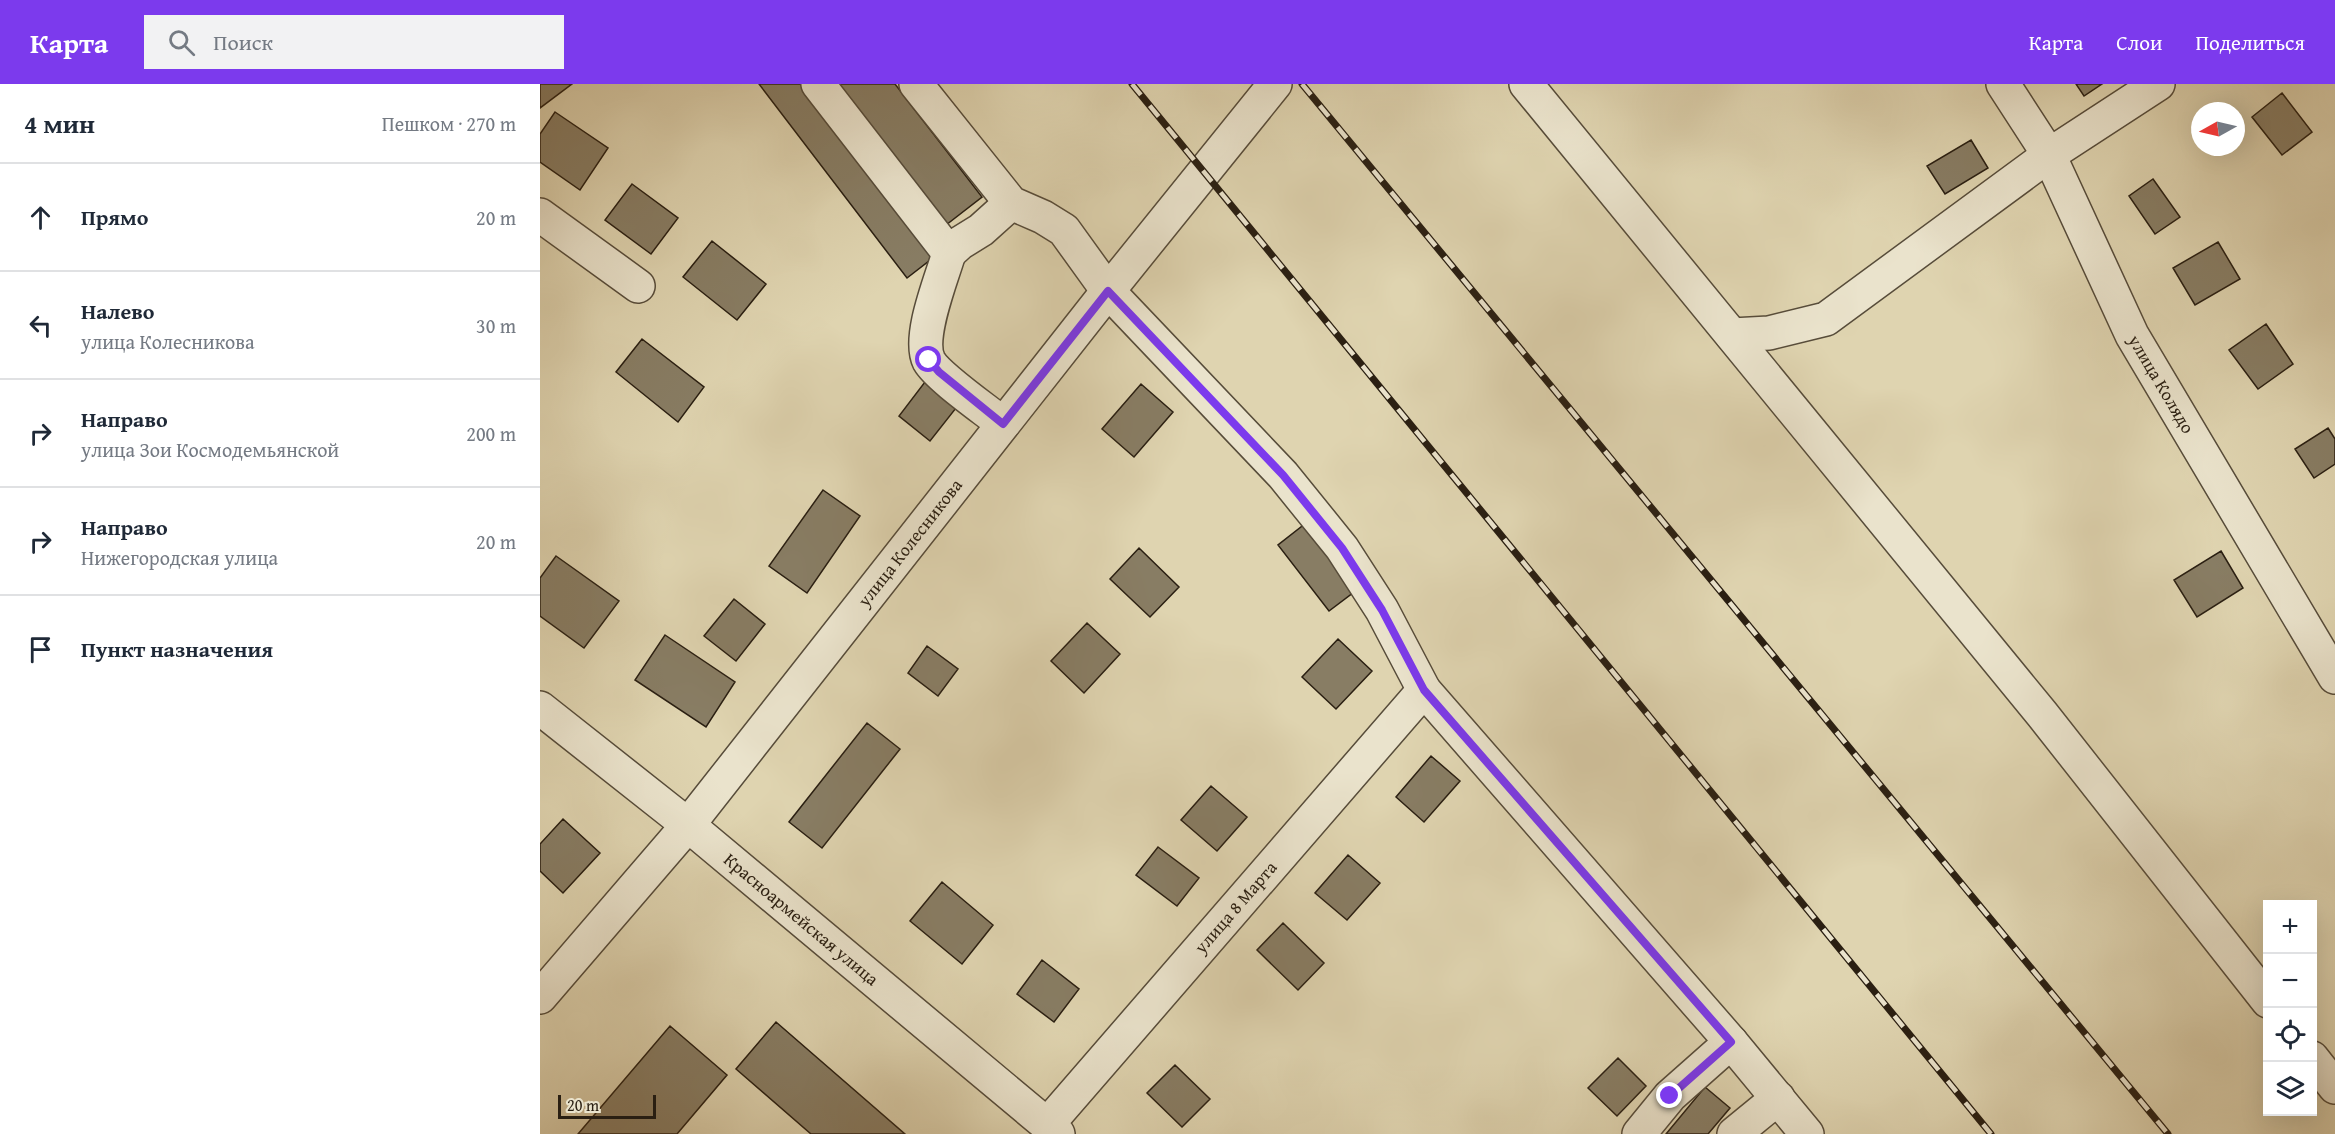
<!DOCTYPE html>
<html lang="ru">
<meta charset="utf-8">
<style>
:root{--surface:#fff;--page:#f2f2f3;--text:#1f2937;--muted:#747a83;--line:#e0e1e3;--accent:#7c3aed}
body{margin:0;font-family:"Gentium Book Plus",serif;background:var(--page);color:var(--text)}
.controls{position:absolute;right:18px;bottom:18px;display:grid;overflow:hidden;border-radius:0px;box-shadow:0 6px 24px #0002}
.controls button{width:54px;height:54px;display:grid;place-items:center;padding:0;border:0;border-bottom:2px solid var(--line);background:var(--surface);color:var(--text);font:30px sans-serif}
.compass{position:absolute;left:1651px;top:18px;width:54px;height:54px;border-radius:50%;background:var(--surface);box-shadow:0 6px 24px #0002;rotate:262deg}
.scale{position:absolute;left:18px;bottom:15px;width:98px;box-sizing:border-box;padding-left:6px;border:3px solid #2a1f12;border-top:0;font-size:16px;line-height:21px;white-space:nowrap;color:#2a1f12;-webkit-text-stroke:4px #eae3cc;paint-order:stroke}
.stop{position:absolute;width:18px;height:18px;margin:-14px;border:4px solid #7c3aed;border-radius:50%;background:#fff}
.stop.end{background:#7c3aed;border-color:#fff;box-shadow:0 2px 6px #0008}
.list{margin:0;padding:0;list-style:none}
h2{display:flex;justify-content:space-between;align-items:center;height:78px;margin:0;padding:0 24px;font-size:26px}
h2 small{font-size:20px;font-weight:400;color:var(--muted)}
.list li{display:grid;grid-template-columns:39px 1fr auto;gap:18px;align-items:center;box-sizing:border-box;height:108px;padding:0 24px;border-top:2px solid var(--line)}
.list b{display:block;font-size:22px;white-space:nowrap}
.list p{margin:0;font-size:20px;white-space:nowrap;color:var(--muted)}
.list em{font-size:20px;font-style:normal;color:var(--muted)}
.icon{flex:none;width:33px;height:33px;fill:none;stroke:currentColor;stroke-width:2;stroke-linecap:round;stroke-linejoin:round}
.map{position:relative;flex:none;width:1795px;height:1050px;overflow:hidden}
header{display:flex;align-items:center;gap:36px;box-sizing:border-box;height:84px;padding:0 30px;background:var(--accent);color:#fff}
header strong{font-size:28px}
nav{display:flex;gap:33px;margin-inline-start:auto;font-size:21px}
.search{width:420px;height:54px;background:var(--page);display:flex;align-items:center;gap:15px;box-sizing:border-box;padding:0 21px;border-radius:0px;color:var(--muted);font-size:22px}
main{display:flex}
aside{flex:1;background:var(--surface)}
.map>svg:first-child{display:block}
.building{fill:#887d64;stroke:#2a1f12;stroke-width:1.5}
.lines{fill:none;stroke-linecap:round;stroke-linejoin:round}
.minor-casing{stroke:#574c3a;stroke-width:36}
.minor{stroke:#eae3cc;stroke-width:33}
.rail-casing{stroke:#2a1f12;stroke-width:7}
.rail{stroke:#eae3cc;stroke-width:4.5;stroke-dasharray:14;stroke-linecap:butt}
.route{stroke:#7c3aed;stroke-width:8}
.labels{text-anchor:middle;stroke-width:4.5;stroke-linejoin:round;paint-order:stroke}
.street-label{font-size:18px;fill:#2a1f12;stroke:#eae3cc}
</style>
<header>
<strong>Карта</strong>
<div class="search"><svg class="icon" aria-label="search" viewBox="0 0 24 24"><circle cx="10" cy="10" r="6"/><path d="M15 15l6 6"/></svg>Поиск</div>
<nav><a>Карта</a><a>Слои</a><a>Поделиться</a></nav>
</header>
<main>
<aside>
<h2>4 мин<small>Пешком · 270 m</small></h2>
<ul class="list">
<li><svg class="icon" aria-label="ahead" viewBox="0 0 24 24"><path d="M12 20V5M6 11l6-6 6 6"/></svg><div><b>Прямо</b></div><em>20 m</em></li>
<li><svg class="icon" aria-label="left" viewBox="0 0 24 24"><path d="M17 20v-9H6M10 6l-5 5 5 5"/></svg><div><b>Налево</b><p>улица Колесникова</p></div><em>30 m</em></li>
<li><svg class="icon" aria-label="right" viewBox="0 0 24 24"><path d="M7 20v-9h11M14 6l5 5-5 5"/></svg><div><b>Направо</b><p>улица Зои Космодемьянской</p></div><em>200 m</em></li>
<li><svg class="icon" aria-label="right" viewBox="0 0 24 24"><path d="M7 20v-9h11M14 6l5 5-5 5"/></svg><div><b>Направо</b><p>Нижегородская улица</p></div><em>20 m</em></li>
<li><svg class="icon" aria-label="arrive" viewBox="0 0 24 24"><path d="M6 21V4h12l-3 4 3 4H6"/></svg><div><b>Пункт назначения</b></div></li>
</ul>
</aside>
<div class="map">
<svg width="1795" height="1050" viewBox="0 0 1795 1050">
<rect width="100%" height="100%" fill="#dfd4b0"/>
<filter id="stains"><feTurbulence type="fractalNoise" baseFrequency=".00333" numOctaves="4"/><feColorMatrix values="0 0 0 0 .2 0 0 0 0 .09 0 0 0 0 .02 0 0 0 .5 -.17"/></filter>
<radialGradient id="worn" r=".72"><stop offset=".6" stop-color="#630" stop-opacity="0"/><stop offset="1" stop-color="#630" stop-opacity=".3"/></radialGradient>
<path class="building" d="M 0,0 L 32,0 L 0,24 Z
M 219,0 L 261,0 L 394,173 L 367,194 Z
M 298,0 L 355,0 L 442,113 L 406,141 Z
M 1536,0 L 1562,0 L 1544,12 Z
M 1742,9 L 1772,48 L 1742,71 L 1712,33 Z
M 15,28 L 68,64 L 40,106 L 0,78 L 0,50 Z
M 1431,56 L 1448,84 L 1405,110 L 1387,82 Z
M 1613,95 L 1640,133 L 1615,150 L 1589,112 Z
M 92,100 L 138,134 L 111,170 L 65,136 Z
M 172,157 L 226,200 L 197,236 L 143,193 Z
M 1678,158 L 1700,195 L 1655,221 L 1633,184 Z
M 1726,240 L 1753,280 L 1718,305 L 1689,266 Z
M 102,255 L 164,303 L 138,338 L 76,288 Z
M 388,294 L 420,319 L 390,357 L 359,332 Z
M 601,300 L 633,328 L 594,373 L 562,345 Z
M 1788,344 L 1795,355 L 1795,380 L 1774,394 L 1755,365 Z
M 283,406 L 320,432 L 267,509 L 229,482 Z
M 766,439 L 818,505 L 789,527 L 738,461 Z
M 599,464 L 639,503 L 610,533 L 570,495 Z
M 1681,467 L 1703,504 L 1657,533 L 1634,496 Z
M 16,472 L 79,517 L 44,564 L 0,532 L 0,494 Z
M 194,515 L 225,540 L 196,577 L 164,552 Z
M 547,539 L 580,570 L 544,609 L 511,577 Z
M 125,551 L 195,598 L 166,643 L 95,596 Z
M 798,555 L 832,587 L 796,625 L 762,593 Z
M 387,562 L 418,585 L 398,612 L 368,589 Z
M 327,639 L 360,665 L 282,764 L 249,738 Z
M 891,672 L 920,697 L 884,738 L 856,713 Z
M 671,702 L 707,733 L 677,767 L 641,736 Z
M 23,735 L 60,769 L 23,809 L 0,787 L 0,760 Z
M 618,763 L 659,794 L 637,822 L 596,791 Z
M 808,771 L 840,799 L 807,836 L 775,809 Z
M 402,798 L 453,841 L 422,880 L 370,837 Z
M 743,839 L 784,879 L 758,906 L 717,866 Z
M 502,876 L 539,905 L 514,938 L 477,910 Z
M 236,938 L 365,1050 L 271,1050 L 196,985 Z
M 130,942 L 187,991 L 137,1050 L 38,1050 Z
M 1078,974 L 1106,1002 L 1077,1032 L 1048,1004 Z
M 635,981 L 670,1015 L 642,1043 L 607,1009 Z
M 1165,1003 L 1190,1024 L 1168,1050 L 1126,1050 Z"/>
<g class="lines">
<g class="minor-casing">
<g id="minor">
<path d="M 278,0 L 409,169 L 420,159 L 441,146 L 471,119"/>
<path d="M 376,0 L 471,119 L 503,133 L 524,146 L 568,207 L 743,391 L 802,464 L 842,526 L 884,606 L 1191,958 L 1267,1050"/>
<path d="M 986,0 L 1502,630 L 1728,917"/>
<path id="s1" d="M 1463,0 L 1509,71 L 1592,251 L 1795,593"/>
<path d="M 0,131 L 98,202"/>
<path d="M 409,169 C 402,194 377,253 389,277 C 398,293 446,326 463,340"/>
<path d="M 1192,251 L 1229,249 L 1286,235 L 1509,71 L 1618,0"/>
<path id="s2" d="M 0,624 L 148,741 L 518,1050"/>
<path id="s3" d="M 0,913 L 148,741 L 568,207 L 735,0"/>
<path d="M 1772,974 L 1795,1003"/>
<path id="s4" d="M 507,1041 L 884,606"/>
<path d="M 1099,1050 L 1130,1012 L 1191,958"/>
<path d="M 1194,1050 L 1238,1014"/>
</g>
</g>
<use href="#minor" class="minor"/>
<g class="rail-casing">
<path id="rail" d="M 592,0 L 1451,1050
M 762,0 L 1628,1050"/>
</g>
<use href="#rail" class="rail"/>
</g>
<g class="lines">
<path class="route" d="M 389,276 L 399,288 L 463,340 L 568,207 L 743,391 L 802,464 L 842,526 L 884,606 L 1191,958 L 1130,1012"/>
</g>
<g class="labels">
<g class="street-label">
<text dy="6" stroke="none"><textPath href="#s1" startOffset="340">улица Колядо</textPath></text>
<text dy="6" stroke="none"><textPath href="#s3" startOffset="586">улица Колесникова</textPath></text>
<text dy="6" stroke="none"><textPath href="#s4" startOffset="288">улица 8 Марта</textPath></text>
<text dy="6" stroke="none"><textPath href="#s2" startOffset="336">Красноармейская улица</textPath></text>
</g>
</g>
<rect width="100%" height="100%" filter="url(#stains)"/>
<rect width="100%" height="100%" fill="url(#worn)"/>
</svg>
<div class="controls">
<button>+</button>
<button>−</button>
<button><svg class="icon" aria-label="locate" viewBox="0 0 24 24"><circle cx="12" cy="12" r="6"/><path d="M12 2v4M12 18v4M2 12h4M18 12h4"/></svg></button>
<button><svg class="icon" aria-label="layers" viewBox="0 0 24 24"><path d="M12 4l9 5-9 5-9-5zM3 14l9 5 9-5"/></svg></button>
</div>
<svg class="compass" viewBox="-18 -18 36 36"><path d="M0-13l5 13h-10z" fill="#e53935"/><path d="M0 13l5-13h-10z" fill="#747a83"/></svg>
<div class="scale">20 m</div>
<div class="stop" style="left:389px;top:276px"></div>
<div class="stop end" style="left:1130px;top:1012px"></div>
</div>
</main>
